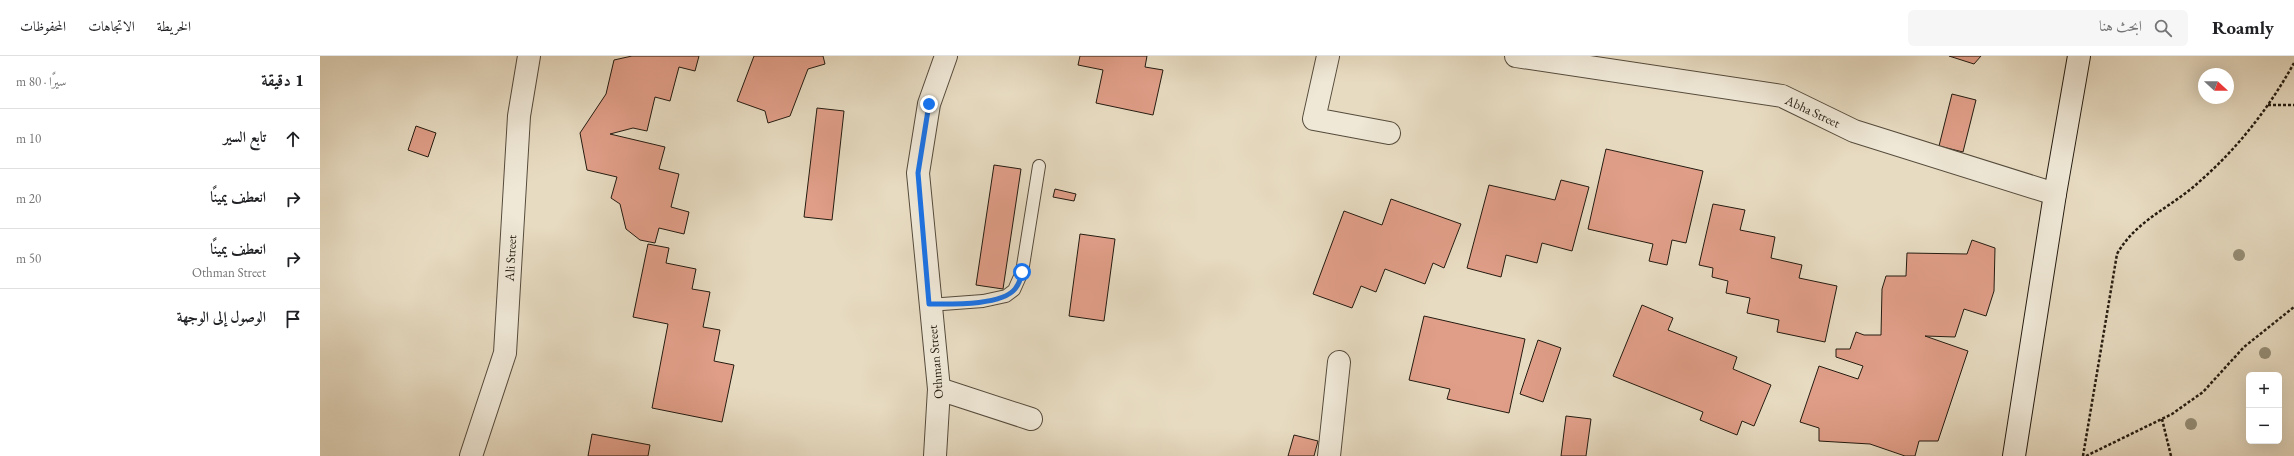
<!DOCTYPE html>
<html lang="ar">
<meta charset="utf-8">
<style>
:root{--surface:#fff;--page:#f6f6f6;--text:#202124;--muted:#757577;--line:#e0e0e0}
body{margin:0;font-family:"EB Garamond",Amiri,serif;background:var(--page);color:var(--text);direction:rtl}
.controls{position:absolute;right:12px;bottom:12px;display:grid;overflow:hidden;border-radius:6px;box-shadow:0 4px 16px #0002}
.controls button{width:36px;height:36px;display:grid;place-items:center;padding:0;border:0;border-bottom:1px solid var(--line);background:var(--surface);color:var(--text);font:20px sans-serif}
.compass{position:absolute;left:1878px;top:12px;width:36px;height:36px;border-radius:50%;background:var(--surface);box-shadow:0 4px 16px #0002;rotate:111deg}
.stop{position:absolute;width:12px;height:12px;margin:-9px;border:3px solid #1a73e8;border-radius:50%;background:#fff}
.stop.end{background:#1a73e8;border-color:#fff;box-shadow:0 1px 4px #0008}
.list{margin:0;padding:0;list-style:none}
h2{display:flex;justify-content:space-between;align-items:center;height:52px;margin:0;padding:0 16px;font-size:17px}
h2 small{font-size:13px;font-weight:400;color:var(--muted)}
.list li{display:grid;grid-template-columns:26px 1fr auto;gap:12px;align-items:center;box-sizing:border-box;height:60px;padding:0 16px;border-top:1px solid var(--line)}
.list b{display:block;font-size:15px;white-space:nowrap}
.list p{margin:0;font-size:13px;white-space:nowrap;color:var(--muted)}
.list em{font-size:13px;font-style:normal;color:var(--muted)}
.icon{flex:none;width:22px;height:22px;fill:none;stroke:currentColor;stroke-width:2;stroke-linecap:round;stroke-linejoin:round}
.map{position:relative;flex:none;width:1974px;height:400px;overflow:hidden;direction:ltr}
header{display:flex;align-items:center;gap:24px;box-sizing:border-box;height:56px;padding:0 20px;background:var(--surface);border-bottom:1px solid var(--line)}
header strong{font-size:19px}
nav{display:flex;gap:22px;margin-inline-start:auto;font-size:14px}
.search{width:280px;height:36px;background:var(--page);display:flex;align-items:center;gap:10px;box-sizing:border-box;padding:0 14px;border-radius:6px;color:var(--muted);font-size:15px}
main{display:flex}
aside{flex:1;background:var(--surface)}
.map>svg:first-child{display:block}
.building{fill:#e09e88;stroke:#241b10}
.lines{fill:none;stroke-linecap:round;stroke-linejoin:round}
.lane-casing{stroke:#554b3c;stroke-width:14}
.street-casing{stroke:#554b3c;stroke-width:24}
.secondary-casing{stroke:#241b10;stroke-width:24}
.path{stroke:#241b10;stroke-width:2.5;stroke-dasharray:3 2;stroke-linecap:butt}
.lane{stroke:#efe8d7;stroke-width:12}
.street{stroke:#efe8d7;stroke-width:22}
.secondary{stroke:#efe8d7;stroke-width:22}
.tree{fill:#948c75}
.route{stroke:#1a73e8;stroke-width:5}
.labels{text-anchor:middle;stroke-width:4;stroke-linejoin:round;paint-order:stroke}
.street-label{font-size:13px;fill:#241b10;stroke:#efe8d7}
</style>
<header>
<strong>Roamly</strong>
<div class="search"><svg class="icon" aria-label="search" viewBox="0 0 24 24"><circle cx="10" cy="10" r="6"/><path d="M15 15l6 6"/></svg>ابحث هنا</div>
<nav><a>الخريطة</a><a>الاتجاهات</a><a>المحفوظات</a></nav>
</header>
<main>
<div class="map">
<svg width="1974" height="400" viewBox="0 0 1974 400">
<rect width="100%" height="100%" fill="#e7dbc1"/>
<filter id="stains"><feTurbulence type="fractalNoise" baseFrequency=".005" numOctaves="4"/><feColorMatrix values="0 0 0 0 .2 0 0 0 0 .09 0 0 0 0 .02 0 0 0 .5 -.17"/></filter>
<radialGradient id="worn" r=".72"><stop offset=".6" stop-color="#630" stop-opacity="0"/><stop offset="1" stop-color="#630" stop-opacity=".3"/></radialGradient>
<path class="building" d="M 312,0 L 379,0 L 375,15 L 359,11 L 350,45 L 335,41 L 327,75 L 313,72 L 290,78 L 345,91 L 339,113 L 359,118 L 351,151 L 369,156 L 364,178 L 339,172 L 335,187 L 320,184 L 306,173 L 300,148 L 291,142 L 297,121 L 267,114 L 260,77 L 286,38 L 294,4 Z
M 434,0 L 503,0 L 505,8 L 488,13 L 470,60 L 448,67 L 445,55 L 417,45 Z
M 760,0 L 827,0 L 825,11 L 843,14 L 833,59 L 776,47 L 783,14 L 758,9 Z
M 1629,0 L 1661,0 L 1654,8 Z
M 1632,38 L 1656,44 L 1643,96 L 1619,90 Z
M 497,52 L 524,55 L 512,164 L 484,161 Z
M 96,70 L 116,77 L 108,101 L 88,94 Z
M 1286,93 L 1383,115 L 1366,187 L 1352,184 L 1347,209 L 1329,205 L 1333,188 L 1268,173 Z
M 674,109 L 701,113 L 683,233 L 656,229 Z
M 1241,124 L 1269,131 L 1252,195 L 1222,187 L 1217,207 L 1186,199 L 1181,221 L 1147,212 L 1169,129 L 1235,144 Z
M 735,133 L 756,138 L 754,145 L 733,141 Z
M 1071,143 L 1141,168 L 1124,212 L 1113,207 L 1105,228 L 1065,213 L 1056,236 L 1041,230 L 1032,252 L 993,238 L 1024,155 L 1062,169 Z
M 1393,148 L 1425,154 L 1420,174 L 1455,181 L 1451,202 L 1482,209 L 1479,222 L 1517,230 L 1505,286 L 1457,276 L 1459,264 L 1427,257 L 1430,242 L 1406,237 L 1408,225 L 1392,221 L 1393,212 L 1379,209 Z
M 760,178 L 795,183 L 784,265 L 749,260 Z
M 1652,184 L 1675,192 L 1674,235 L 1666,260 L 1644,253 L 1635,281 L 1605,280 L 1648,295 L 1618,385 L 1599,385 L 1595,400 L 1585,400 L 1550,388 L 1499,385 L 1499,372 L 1480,366 L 1499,310 L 1538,323 L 1543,310 L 1516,301 L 1516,293 L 1530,293 L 1536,276 L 1544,279 L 1561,279 L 1562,233 L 1566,220 L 1586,220 L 1587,197 L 1647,198 Z
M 328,188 L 349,192 L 346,207 L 376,213 L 372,233 L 390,236 L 383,271 L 400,274 L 394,305 L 414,309 L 402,366 L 332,352 L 348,268 L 313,261 Z
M 1322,249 L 1353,262 L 1348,274 L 1417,301 L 1413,313 L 1451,329 L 1434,370 L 1422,365 L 1417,379 L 1380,364 L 1383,356 L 1293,320 Z
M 1104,260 L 1205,283 L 1189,357 L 1127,343 L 1130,333 L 1089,324 Z
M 1218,284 L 1241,292 L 1223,346 L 1200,338 Z
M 1246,360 L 1271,363 L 1266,400 L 1241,400 Z
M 272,378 L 330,389 L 328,400 L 268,400 Z
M 974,379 L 998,385 L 994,400 L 968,400 Z"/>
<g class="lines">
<g class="lane-casing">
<path id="lane" d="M 609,249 L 663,245 L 686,240 L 694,234 L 702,216 L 719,110"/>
</g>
<g class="street-casing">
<path id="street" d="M 1008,0 L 994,63 L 1069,77
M 1196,0 L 1462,40 L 1534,75 L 1735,138
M 619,333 L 711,363
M 151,400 L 185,297 L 199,60 L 209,0
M 615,400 L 619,333 L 598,117 L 609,48 L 626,0
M 1009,400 L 1019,306"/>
</g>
<g class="secondary-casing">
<path id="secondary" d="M 1694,400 L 1735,138 L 1759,0"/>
</g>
<path class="path" d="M 1948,49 L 1974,49
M 1842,363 L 1851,400
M 1763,400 L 1797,198 C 1816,164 1852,151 1879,126 C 1918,92 1949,52 1974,7
M 1766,400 L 1852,358 L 1883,336 L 1924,291 L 1974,251"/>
<use href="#lane" class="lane"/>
<use href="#street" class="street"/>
<use href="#secondary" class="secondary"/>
</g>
<g class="tree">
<circle cx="1919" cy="199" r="6"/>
<circle cx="1945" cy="297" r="6"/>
<circle cx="1871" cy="368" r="6"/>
</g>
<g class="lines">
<path class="route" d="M 609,48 L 598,117 L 609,248 C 630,248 681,250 695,233 C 699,228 701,222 702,216"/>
</g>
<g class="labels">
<g class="street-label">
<text transform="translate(1493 55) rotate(25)" y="5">Abha Street</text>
<text transform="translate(190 202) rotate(-87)" y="5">Ali Street</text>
<text transform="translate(615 306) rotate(-95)" y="5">Othman Street</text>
</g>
</g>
<rect width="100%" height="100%" filter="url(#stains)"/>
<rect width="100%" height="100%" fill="url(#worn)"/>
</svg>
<div class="controls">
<button>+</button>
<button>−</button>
</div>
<svg class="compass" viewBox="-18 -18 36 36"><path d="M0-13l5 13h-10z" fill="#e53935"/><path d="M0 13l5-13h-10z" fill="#757577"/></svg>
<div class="stop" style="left:702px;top:216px"></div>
<div class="stop end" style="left:609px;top:48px"></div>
</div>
<aside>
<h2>1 دقيقة<small>سيرًا · 80 m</small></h2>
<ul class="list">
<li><svg class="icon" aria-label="ahead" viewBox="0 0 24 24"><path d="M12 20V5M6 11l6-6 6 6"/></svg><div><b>تابع السير</b></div><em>10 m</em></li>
<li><svg class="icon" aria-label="right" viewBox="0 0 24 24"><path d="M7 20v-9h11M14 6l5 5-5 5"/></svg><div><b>انعطف يمينًا</b></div><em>20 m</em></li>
<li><svg class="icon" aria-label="right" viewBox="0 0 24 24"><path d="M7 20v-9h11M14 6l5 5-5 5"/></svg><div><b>انعطف يمينًا</b><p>Othman Street</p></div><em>50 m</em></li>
<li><svg class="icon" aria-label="arrive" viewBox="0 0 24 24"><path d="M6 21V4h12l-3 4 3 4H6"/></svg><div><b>الوصول إلى الوجهة</b></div></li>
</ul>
</aside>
</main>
